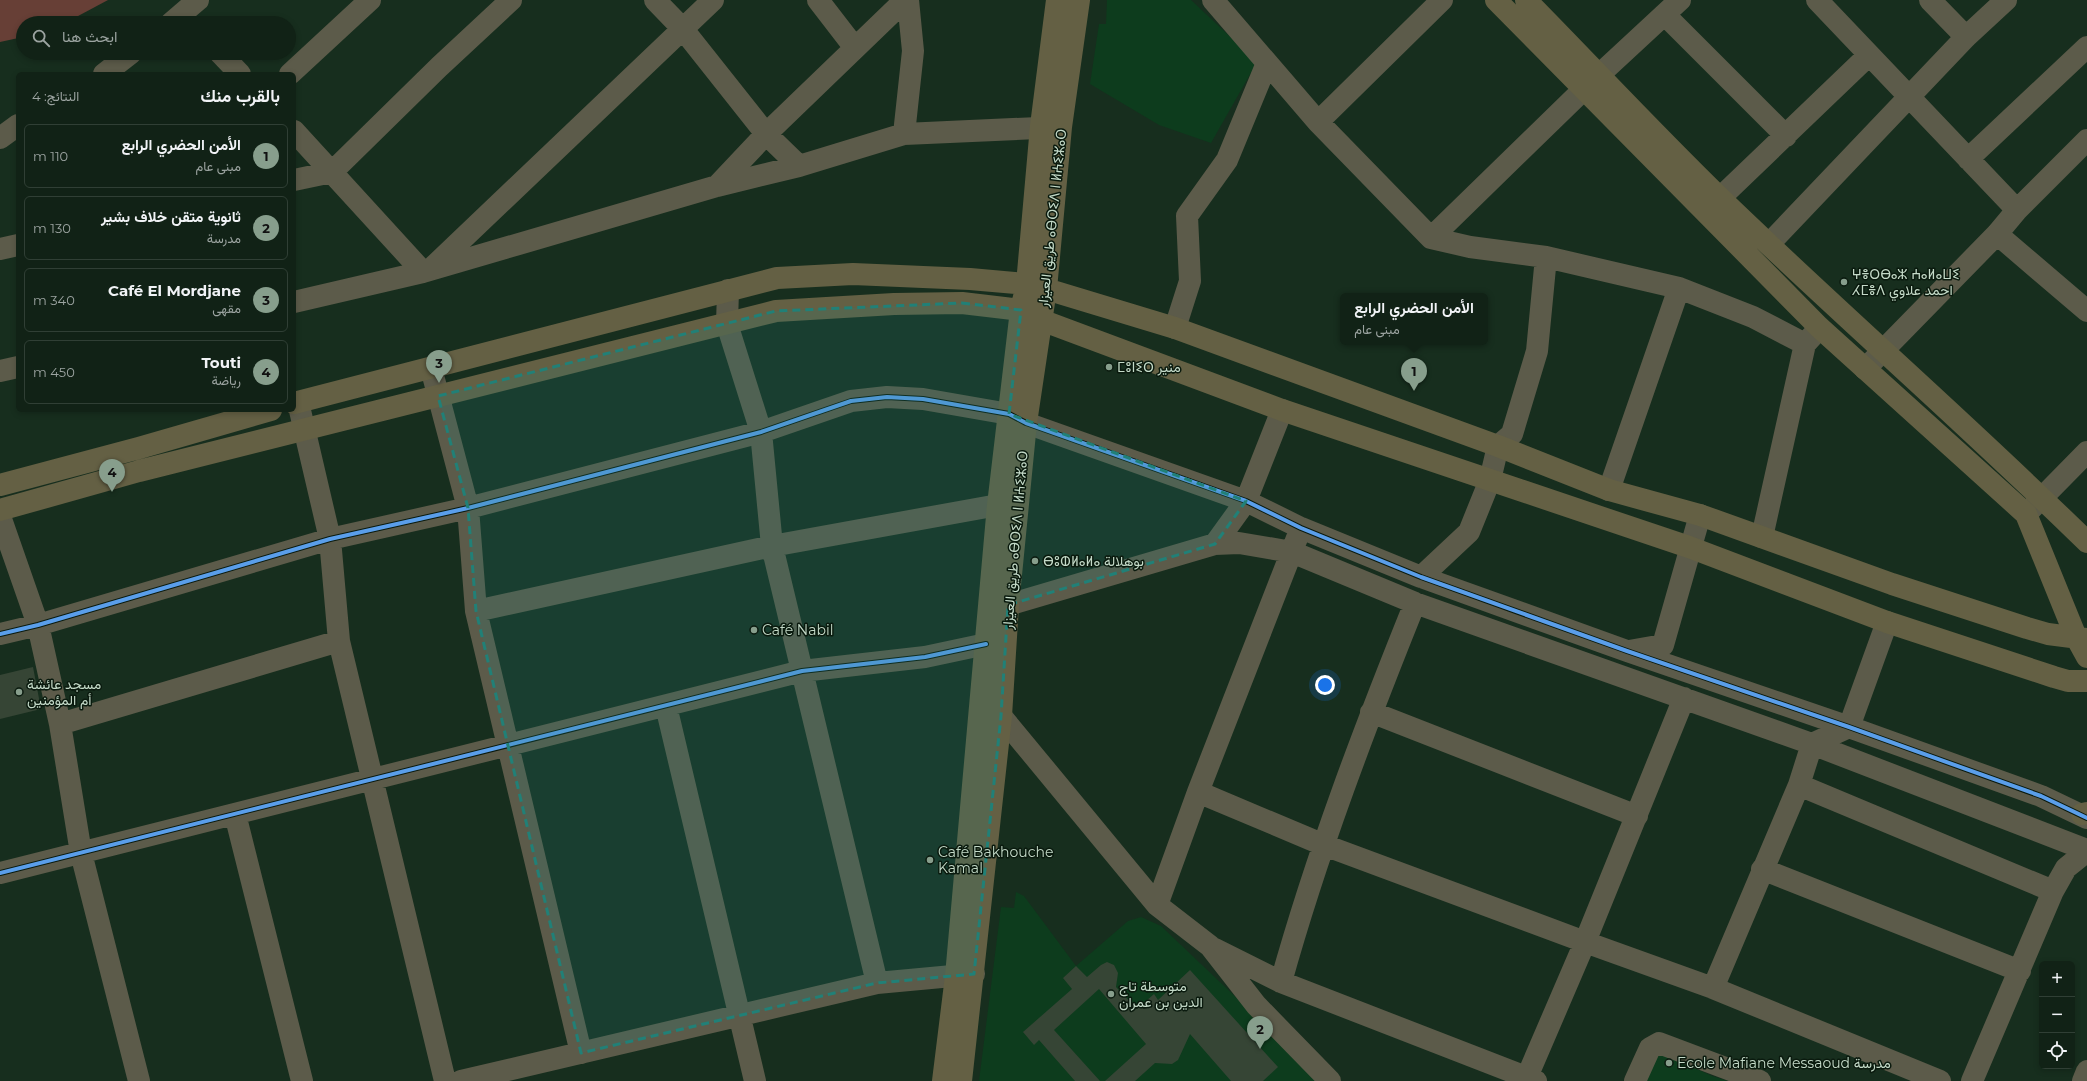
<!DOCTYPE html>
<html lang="ar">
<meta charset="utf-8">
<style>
:root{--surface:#112216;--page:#1a2a1f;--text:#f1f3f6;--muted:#9ca4a1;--line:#303f35;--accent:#879e8c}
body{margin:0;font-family:Montserrat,Vazirmatn,"Noto Sans Tifinagh",sans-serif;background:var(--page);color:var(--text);direction:rtl}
.controls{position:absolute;right:12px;bottom:12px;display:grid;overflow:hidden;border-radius:6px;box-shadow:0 2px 6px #0003}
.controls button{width:36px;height:36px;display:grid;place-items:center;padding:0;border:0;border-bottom:1px solid var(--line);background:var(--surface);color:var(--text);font:20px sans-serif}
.you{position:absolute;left:1325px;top:685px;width:14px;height:14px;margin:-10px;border:3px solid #fff;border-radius:50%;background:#1a73e8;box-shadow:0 0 0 6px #1a73e833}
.badge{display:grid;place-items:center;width:26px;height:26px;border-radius:50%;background:var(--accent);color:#111;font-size:13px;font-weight:700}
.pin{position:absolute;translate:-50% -33px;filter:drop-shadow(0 1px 2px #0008)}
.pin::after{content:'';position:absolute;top:21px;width:14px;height:12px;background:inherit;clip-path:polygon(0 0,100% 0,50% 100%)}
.popup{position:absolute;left:1340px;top:293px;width:148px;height:52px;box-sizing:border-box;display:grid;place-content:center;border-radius:6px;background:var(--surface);filter:drop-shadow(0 1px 3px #0005);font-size:13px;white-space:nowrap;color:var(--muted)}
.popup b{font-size:15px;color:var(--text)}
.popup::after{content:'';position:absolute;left:50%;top:100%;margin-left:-8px;border:8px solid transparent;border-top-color:var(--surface)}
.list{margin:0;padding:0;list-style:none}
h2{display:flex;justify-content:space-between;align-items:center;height:52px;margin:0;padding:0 16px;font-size:17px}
h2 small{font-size:13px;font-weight:400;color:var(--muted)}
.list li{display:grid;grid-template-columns:26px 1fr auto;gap:12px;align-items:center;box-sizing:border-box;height:64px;margin:0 8px 8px;padding:0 8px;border:1px solid var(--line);border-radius:6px}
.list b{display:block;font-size:15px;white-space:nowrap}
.list p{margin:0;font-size:13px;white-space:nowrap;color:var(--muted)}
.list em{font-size:13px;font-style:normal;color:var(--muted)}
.icon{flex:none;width:22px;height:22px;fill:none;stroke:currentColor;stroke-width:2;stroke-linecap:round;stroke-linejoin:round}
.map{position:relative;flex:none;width:2087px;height:1081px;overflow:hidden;direction:ltr}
.search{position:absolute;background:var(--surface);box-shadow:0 2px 6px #0003;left:16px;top:16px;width:280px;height:44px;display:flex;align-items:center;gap:10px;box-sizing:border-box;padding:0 14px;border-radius:22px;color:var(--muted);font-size:15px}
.panel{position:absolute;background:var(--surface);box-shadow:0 2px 6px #0003;left:16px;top:72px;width:280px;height:340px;border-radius:6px;direction:rtl}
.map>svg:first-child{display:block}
.built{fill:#0d3c1d}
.green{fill:#673f36}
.building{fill:#364535}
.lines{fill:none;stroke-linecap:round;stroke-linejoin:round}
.minor{stroke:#5c5b4a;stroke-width:22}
.major{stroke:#646044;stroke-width:22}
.cycleway-casing{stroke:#0a1a0e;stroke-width:6}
.cycleway{stroke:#5a9eea;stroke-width:4}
.marked{fill:#218077;fill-opacity:0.2;stroke:#218077;stroke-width:3;stroke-dasharray:8 5;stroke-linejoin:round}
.poi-dot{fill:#879e8c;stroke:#0a1a0e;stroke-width:1.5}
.labels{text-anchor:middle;stroke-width:3;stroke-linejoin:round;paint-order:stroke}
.street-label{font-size:14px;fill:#c4dac8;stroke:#0a1a0e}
.poi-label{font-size:14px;fill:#c4dac8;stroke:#0a1a0e;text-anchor:start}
</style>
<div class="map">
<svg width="2087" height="1081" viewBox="0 0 2087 1081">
<rect width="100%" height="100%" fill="#172e1e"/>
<path class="built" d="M 1107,0 L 1191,0 L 1257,62 L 1211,143 L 1159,125 L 1090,84 L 1099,24 L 1106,24 Z
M 1016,892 L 1024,896 L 1076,966 L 1128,921 L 1141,917 L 1161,926 L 1263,1023 L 1316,1081 L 979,1081 L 1001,907 L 1014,908 Z
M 1658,1051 L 1712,1076 L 1728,1081 L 1645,1081 Z"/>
<path class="green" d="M 0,0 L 108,0 L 65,23 L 23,23 L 23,37 L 0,42 Z"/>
<path class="building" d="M 33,667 L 41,709 L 0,719 L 0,675 Z
M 1107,962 L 1114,965 L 1118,973 L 1116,987 L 1137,1009 L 1154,994 L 1158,1000 L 1190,970 L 1278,1067 L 1263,1081 L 1231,1081 L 1190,1034 L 1178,1060 L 1172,1064 L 1155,1063 L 1135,1081 L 1105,1081 L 1146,1044 L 1099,989 L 1054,1030 L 1100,1081 L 1075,1081 L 1039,1040 L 1034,1045 L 1023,1032 L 1072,989 L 1063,978 L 1076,966 L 1087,977 L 1101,965 Z"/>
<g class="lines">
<path class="minor" d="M 655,0 L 682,28 L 766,134 L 799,166
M 818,0 L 855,48
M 1213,0 L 1318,122 L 1431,238 L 1470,247 L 1546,257 L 1679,288 L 1753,317 L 1805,344
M 1817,0 L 2017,210
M 1930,0 L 1966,37
M 1665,15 L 1786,136
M 171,23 L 198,0
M 220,53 L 240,74
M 104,74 L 131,53
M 290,74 L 370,0
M 1318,122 L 1442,0
M 294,131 L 423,272
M 904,134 L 913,51 L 908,0
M 0,138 L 18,125
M 1968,159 L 2087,47
M 294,180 L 332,172 L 439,67 L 511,0
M 717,186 L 766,134 L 905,0
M 1720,198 L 1869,55
M 1997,234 L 2087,311
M 1431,238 L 1585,88 L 1680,0
M 1769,244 L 1966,37 L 2006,0
M 0,249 L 18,245
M 434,266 L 713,0
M 728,290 L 727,324 L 761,432 L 772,546 L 877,983
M 294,302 L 423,272 L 717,186 L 799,166 L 904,134 L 1060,127
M 1175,328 L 1190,281 L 1187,216 L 1227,160 L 1267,63
M 431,368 L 468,508 L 476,611 L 581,1053
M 1865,369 L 1997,234 L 2017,210 L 2087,140
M 0,371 L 18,367
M 298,402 L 330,539 L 339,641 L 445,1081
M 1609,490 L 1679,288
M 2029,511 L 2087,452
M 0,516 L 38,625 L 60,724 L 81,853 L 139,1081
M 1762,537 L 1805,344 L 1815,333
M 1215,544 L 1246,501 L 1282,410
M 1421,577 L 1469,532 L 1490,480 L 1498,446 L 1512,434 L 1537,351 L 1546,257
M 1008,605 L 1215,544 L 1239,543 L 1292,552 L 1415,603 L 1812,744 L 2087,850
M 476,611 L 772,546 L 998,505
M 0,634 L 38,625 L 330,539 L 468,508 L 761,432 L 851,401 L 887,397 L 923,399 L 1009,414 L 1026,423 L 1246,501 L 1301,528 L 1421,577 L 1627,651 L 1849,727 L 2041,796 L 2087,818
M 1629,651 L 1663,645 L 1700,515
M 666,706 L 755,1081
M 988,711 L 1001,716 L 1157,905 L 1210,946 L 1256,1005 L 1330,1081
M 1371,712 L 1637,816
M 60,724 L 339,641
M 1799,785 L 2053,891
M 1198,792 L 1324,845 L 1585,942 L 1713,988 L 1940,1081
M 235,814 L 302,1081
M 1762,869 L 2020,971
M 0,873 L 802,671 L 925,657 L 986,644
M 1157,905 L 1198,792 L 1297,538
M 1215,949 L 1281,982 L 1536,1081
M 1281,982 C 1317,853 1365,727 1415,603
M 1713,988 L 1799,785 L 1812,744 L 1849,727 L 1887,622
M 1527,1077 L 1585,942 L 1684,698
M 461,1081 L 877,983 L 974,974
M 1635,1081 L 1650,1048 L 1659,1043 L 1760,1081
M 1972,1081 L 2053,891 L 2066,868 L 2087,851
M 2083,1081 L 2087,1071"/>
<path class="major" d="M 1496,0 L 1819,327 L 2026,514 L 2076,637 L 2087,657
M 1526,0 C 1591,66 1654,134 1721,199 C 1841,315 1968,425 2087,542
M 294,403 L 777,278 L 853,274 L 970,279 L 1027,284 L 1046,289 L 1175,328 L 1498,446 L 1609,490 L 1700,515 L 1892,584 L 2027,628 L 2048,634 L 2087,639
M 0,485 L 139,448 L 271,410
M 0,510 L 139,471 L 776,311 L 894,304 L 962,303 L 1021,310 L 1041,320 L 1282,410 L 1689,547 L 1887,622 L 2054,677 L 2068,681 L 2087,681
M 2082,814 L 2087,813
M 943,1081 L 956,976 L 998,505 L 1021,310 L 1027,284 L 1041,126 L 1057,0
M 961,1081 L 1001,716 L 1008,605 L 1026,423 L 1046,289 L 1061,127 L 1079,0"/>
<g class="cycleway-casing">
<path id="cycleway" d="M 0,634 L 38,625 L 330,539 L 468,508 L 761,432 L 851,401 L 887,397 L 923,399 L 1009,414 L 1026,423 L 1246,501 L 1301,528 L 1421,577 L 1627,651 L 1849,727 L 2041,796 L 2087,818
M 0,873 L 802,671 L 925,657 L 986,644"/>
</g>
<use href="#cycleway" class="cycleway"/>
</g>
<path class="marked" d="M 962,303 L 1021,310 L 1009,414 L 1246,501 L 1215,544 L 1008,605 L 1001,716 L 974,974 L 877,983 L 581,1053 L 476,611 L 468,508 L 438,396 L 776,311 Z"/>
<g class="poi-dot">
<circle cx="1844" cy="282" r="4"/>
<circle cx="1109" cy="367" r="4"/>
<circle cx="1035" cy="561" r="4"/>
<circle cx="754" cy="630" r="4"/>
<circle cx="19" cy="692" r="4"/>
<circle cx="930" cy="860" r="4"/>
<circle cx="1111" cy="994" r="4"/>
<circle cx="1669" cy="1063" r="4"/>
</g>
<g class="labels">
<g class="street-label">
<text transform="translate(1052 218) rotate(-84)" y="5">طريق العيزار ⴰⴱⵔⵉⴷ ⵏ ⵍⵄⵉⵣⴰⵔ</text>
<text transform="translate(1015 540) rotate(-85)" y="5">طريق العيزار ⴰⴱⵔⵉⴷ ⵏ ⵍⵄⵉⵣⴰⵔ</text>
</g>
<g class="poi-label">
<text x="1852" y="279">ⵖⴻⵔⴱⴰⵣ ⵄⴰⵍⴰⵡⵉ<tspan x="1852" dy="16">ⵃⵎⴻⴷ احمد علاوي</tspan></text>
<text x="1117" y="372">ⵎⵓⵏⵉⵔ منير</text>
<text x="1043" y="566">ⴱⵓⵀⵍⴰⵍⴰ بوهلالة</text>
<text x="762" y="635">Café Nabil</text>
<text x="27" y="689">مسجد عائشة<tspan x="27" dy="16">أم المؤمنين</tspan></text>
<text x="938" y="857">Café Bakhouche<tspan x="938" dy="16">Kamal</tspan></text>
<text x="1119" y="991">متوسطة تاج<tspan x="1119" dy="16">الدين بن عمران</tspan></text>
<text x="1677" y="1068">Ecole Mafiane Messaoud مدرسة</text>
</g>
</g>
</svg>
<div class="controls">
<button>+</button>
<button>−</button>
<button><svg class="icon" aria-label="locate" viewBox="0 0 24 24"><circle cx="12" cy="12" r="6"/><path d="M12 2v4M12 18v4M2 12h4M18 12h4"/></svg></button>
</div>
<div class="you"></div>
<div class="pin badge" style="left:1414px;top:391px">1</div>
<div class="popup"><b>الأمن الحضري الرابع</b>مبنى عام</div>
<div class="pin badge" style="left:1260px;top:1049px">2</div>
<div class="pin badge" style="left:439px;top:383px">3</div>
<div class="pin badge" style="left:112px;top:492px">4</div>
<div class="search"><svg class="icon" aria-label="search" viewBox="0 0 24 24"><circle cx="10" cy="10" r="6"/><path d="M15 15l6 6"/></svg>ابحث هنا</div>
<section class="panel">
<h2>بالقرب منك<small>النتائج: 4</small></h2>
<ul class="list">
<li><span class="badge">1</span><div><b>الأمن الحضري الرابع</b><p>مبنى عام</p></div><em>110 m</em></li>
<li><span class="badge">2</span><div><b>ثانوية متقن خلاف بشير</b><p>مدرسة</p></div><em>130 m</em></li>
<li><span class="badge">3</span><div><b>Café El Mordjane</b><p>مقهى</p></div><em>340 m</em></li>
<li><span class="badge">4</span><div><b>Touti</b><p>رياضة</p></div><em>450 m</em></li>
</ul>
</section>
</div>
